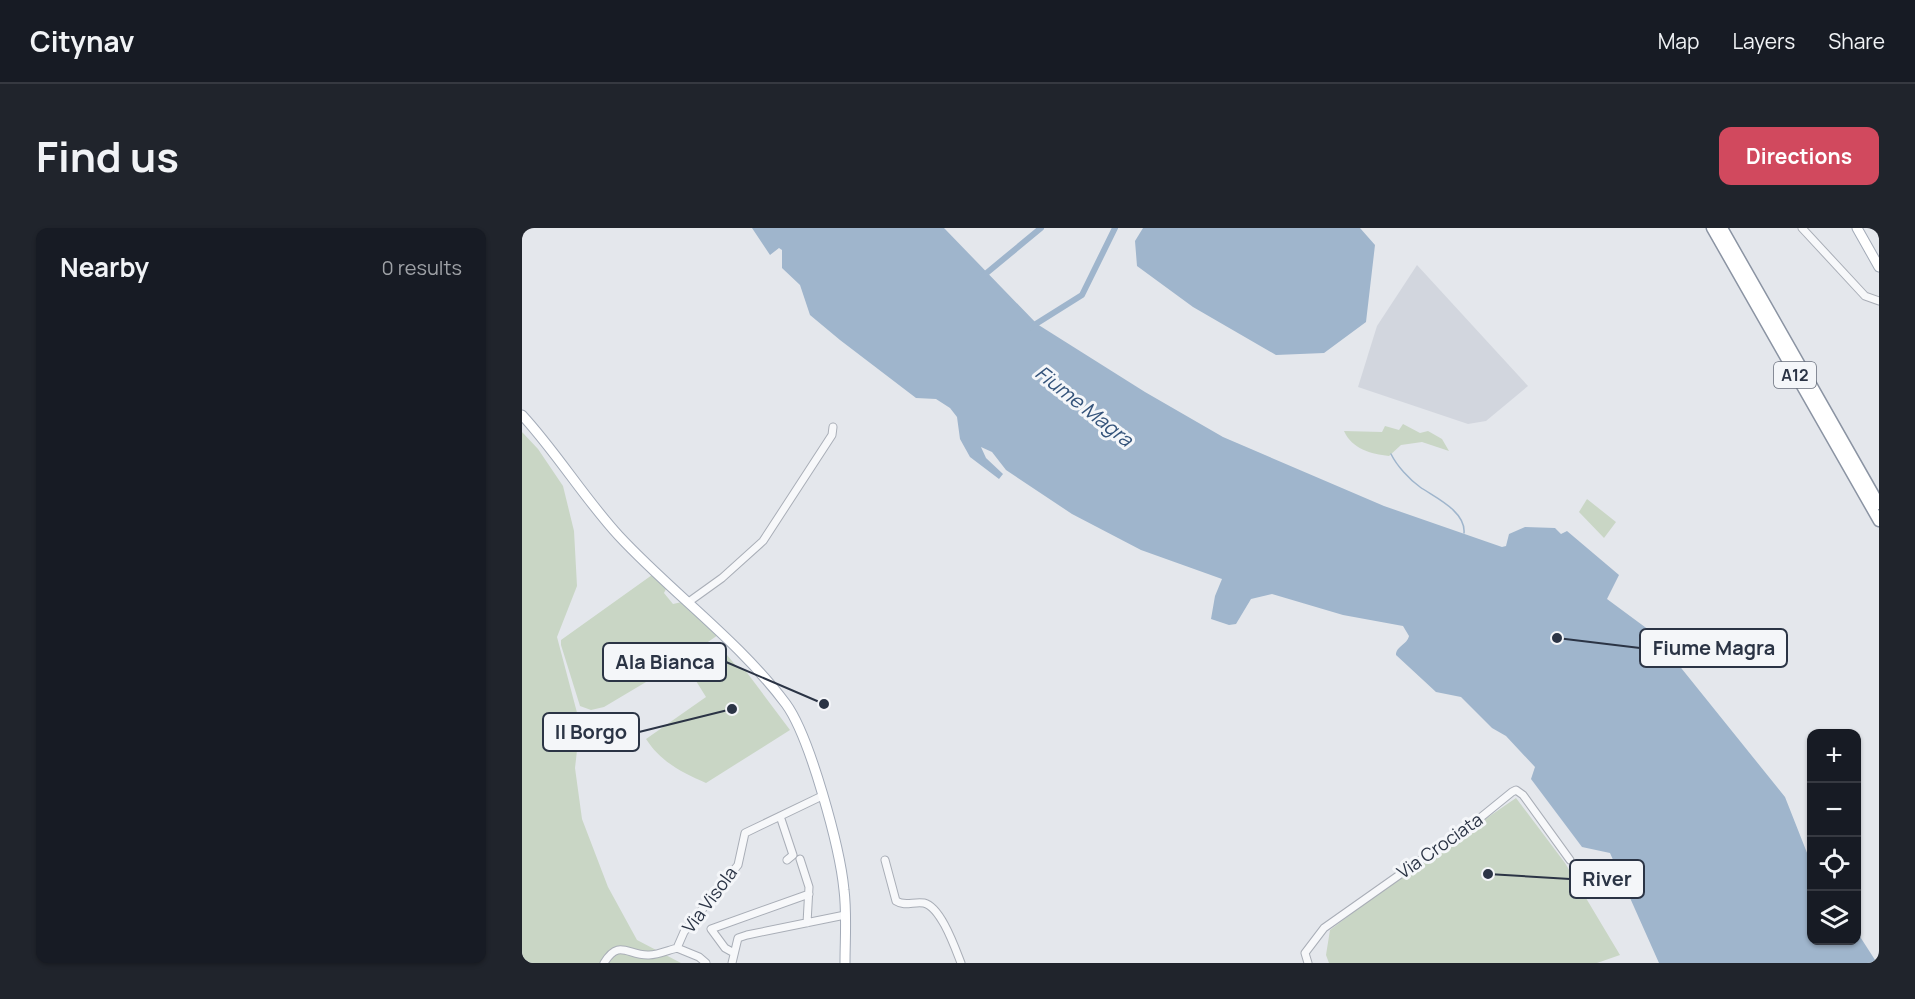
<!DOCTYPE html>
<meta charset="utf-8">
<style>
:root{--surface:#171b24;--page:#20242c;--text:#f1f3f6;--muted:#9ea1a6;--line:#363941;--accent:#d1495e}
body{margin:0;font-family:Manrope,sans-serif;background:var(--page);color:var(--text)}
.controls{position:absolute;right:18px;bottom:18px;display:grid;overflow:hidden;border-radius:12px;box-shadow:0 2px 4px #0004}
.controls button{width:54px;height:54px;display:grid;place-items:center;padding:0;border:0;border-bottom:2px solid var(--line);background:var(--surface);color:var(--text);font:30px sans-serif}
.list{margin:0;padding:0;list-style:none}
h2{display:flex;justify-content:space-between;align-items:center;height:78px;margin:0;padding:0 24px;font-size:26px}
h2 small{font-size:20px;font-weight:400;color:var(--muted)}
.icon{flex:none;width:33px;height:33px;fill:none;stroke:currentColor;stroke-width:2;stroke-linecap:round;stroke-linejoin:round}
.map{position:relative;flex:none;width:1357px;height:735px;overflow:hidden;border-radius:12px}
header{display:flex;align-items:center;gap:36px;box-sizing:border-box;height:84px;padding:0 30px;background:var(--surface);border-bottom:2px solid var(--line)}
header strong{font-size:28px}
nav{display:flex;gap:33px;margin-inline-start:auto;font-size:21px}
.intro{display:flex;align-items:center;justify-content:space-between;box-sizing:border-box;height:144px;padding:0 36px}
h1{margin:0;font-size:42px}
.button{padding:15px 27px;border-radius:12px;background:var(--accent);color:#fff;font-size:21px;font-weight:700}
main{display:flex;gap:36px;padding:0 36px}
aside{flex:1;background:var(--surface);border-radius:12px;box-shadow:0 2px 4px #0004}
.map>svg:first-child{display:block}
.built{fill:#d2d6de}
.green{fill:#c9d6c5}
.water{fill:#9fb5cc}
.lines{fill:none;stroke-linecap:round;stroke-linejoin:round}
.stream{stroke:#9fb5cc;stroke-width:1.5}
.canal{stroke:#9fb5cc;stroke-width:6}
.minor-casing{stroke:#a9aeb7;stroke-width:9}
.major-casing{stroke:#a3abb8;stroke-width:11}
.highway-casing{stroke:#8b94a3;stroke-width:13}
.minor{stroke:#f7f8fa;stroke-width:7}
.major{stroke:#fff;stroke-width:9}
.highway{stroke:#fff;stroke-width:10}
.labels{text-anchor:middle;stroke-width:6;stroke-linejoin:round;paint-order:stroke}
.shield{fill:#f4f6f9;stroke:#676e7b;stroke-width:1.5}
.shield-label{font-size:16px;font-weight:bold;fill:#2b3445}
.street-label{font-size:18px;fill:#2b3445;stroke:#f4f6f9}
.water-label{font-size:20px;font-style:italic;fill:#34537a;stroke:#f4f6f9}
.leader{fill:none;stroke:#2b3445;stroke-width:2}
.callout-dot{fill:#2b3445;stroke:#f4f6f9;stroke-width:2}
.callout{fill:#f4f6f9;stroke:#2b3445;stroke-width:2}
.callout-label{font-size:20px;text-anchor:middle;font-weight:bold;fill:#2b3445}
</style>
<header>
<strong>Citynav</strong>
<nav><a>Map</a><a>Layers</a><a>Share</a></nav>
</header>
<div class="intro"><h1>Find us</h1><a class="button">Directions</a></div>
<main>
<aside>
<h2>Nearby<small>0 results</small></h2>
<ul class="list">
</ul>
</aside>
<div class="map">
<svg width="1357" height="735" viewBox="0 0 1357 735">
<rect width="100%" height="100%" fill="#e4e7ec"/>
<path class="built" d="M 895,37 L 1006,158 L 964,193 L 946,196 L 836,159 L 855,98 Z"/>
<path class="green" d="M 881,196 L 898,205 L 906,203 L 920,211 L 927,223 L 900,214 L 879,217 L 867,228 C 849,226 830,221 822,203 L 860,204 L 863,198 L 877,202 Z
M 0,204 L 16,221 L 41,258 L 52,303 L 55,358 L 35,409 L 58,496 L 53,540 L 60,591 L 86,659 L 115,712 L 159,735 L 0,735 Z
M 1065,271 L 1094,294 L 1082,310 L 1057,284 Z
M 130,347 L 144,361 L 142,365 L 151,376 L 160,374 L 196,407 L 170,425 L 172,428 L 195,415 L 215,439 L 223,442 L 268,502 L 184,555 C 159,544 139,534 124,511 L 184,469 L 161,432 L 82,479 L 69,482 L 58,478 L 39,417 L 39,412 Z
M 994,570 L 1043,635 L 1098,727 L 1075,735 L 807,735 L 804,727 L 808,702 L 867,657 Z"/>
<path class="water" d="M 230,0 L 422,0 L 515,96 L 623,164 L 701,209 L 862,278 L 980,319 L 984,318 L 987,306 L 1003,299 L 1033,300 L 1039,306 L 1045,303 L 1097,347 L 1085,371 L 1131,405 L 1263,569 L 1289,635 L 1290,712 L 1334,712 L 1335,704 L 1355,735 L 1137,735 L 1088,625 L 1060,619 L 1009,551 L 1013,539 L 984,508 L 970,500 L 939,469 L 914,464 L 874,427 C 874,418 885,417 887,408 L 881,398 L 821,387 L 750,366 L 729,371 L 714,396 L 707,397 L 689,391 L 693,368 L 700,351 L 619,322 L 550,286 L 484,242 L 470,224 L 459,219 L 464,230 L 481,246 L 477,251 L 448,229 L 438,211 L 435,189 L 428,180 L 414,171 L 394,170 L 318,112 L 288,87 L 278,57 L 260,40 L 260,22 L 257,20 L 248,27 Z
M 621,0 L 838,0 L 853,17 L 844,94 L 802,125 L 754,127 L 671,79 L 615,38 L 613,13 Z"/>
<g class="lines">
<path class="stream" d="M 869,226 C 875,238 887,251 898,259 C 912,269 944,283 942,305"/>
<path class="canal" d="M 461,48 L 519,0
M 509,99 L 560,67 L 593,0"/>
<g class="minor-casing">
<path id="minor" d="M 1280,0 L 1343,68 L 1357,73
M 168,373 L 200,350 L 241,313 L 310,207 L 311,199
M 258,588 L 271,627 L 265,632
M 278,631 L 287,659 L 285,695
M 363,632 L 374,673 C 383,679 392,673 402,675 C 419,679 433,720 439,735
M 155,720 L 162,704 L 216,637 L 223,605 L 300,568
M 155,720 L 177,729 L 184,735
M 212,725 L 203,720 L 189,701 L 287,666
M 82,735 C 97,710 106,728 127,727 C 136,727 147,722 155,720
M 210,735 L 216,710 L 225,707 L 323,687
M 786,735 L 783,725 L 802,700 L 958,590 L 990,564 L 994,562 L 1001,567 L 1048,632"/>
</g>
<g class="major-casing">
<path id="major" d="M 1335,0 L 1357,39
M 0,187 C 35,225 62,270 97,308 C 151,366 216,412 264,476 C 288,509 318,620 322,662 C 325,686 323,711 323,735"/>
</g>
<g class="highway-casing">
<path id="highway" d="M 1190,0 L 1357,293
M 1200,0 L 1357,276"/>
</g>
<use href="#minor" class="minor"/>
<use href="#major" class="major"/>
<use href="#highway" class="highway"/>
</g>
<g class="labels">
<rect class="shield" x="1252" y="134" width="42" height="26" rx="4.5"/>
<g class="shield-label">
<text x="1273" y="153">A12</text>
</g>
<g class="street-label">
<text transform="translate(918 618) rotate(-35)" y="6">Via Crociata</text>
<text transform="translate(188 672) rotate(-53)" y="6">Via Visola</text>
</g>
<g class="water-label">
<text transform="translate(562 178) rotate(38)" y="7">Fiume Magra</text>
</g>
</g>
<path class="leader" d="M1035 410L1118 420M302 476L204 434M210 481L117 504M966 646L1048 651"/>
<g class="callout-dot">
<circle cx="1035" cy="410" r="6"/>
<circle cx="302" cy="476" r="6"/>
<circle cx="210" cy="481" r="6"/>
<circle cx="966" cy="646" r="6"/>
</g>
<g class="callout">
<rect x="1118" y="401" width="147" height="38" rx="6"/>
<rect x="81" y="415" width="123" height="38" rx="6"/>
<rect x="21" y="485" width="96" height="38" rx="6"/>
<rect x="1048" y="632" width="74" height="38" rx="6"/>
</g>
<g class="callout-label">
<text x="1192" y="427">Fiume Magra</text>
<text x="143" y="441">Ala Bianca</text>
<text x="69" y="511">Il Borgo</text>
<text x="1085" y="658">River</text>
</g>
</svg>
<div class="controls">
<button>+</button>
<button>−</button>
<button><svg class="icon" aria-label="locate" viewBox="0 0 24 24"><circle cx="12" cy="12" r="6"/><path d="M12 2v4M12 18v4M2 12h4M18 12h4"/></svg></button>
<button><svg class="icon" aria-label="layers" viewBox="0 0 24 24"><path d="M12 4l9 5-9 5-9-5zM3 14l9 5 9-5"/></svg></button>
</div>
</div>
</main>
